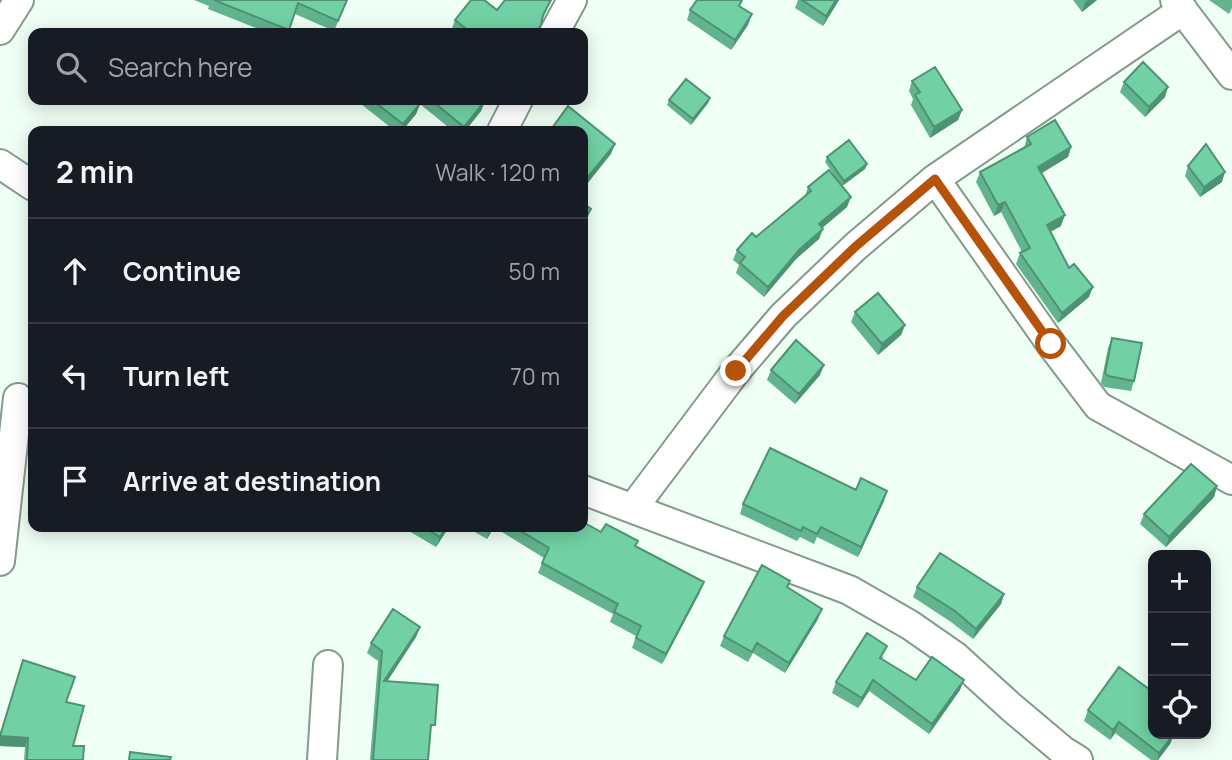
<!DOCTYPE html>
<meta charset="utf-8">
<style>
:root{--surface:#171b24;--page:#20242c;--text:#f1f3f6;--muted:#9ea1a6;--line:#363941}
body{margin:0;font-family:Manrope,sans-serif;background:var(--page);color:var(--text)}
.controls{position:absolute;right:21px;bottom:21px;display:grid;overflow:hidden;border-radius:14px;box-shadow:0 4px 18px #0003}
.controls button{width:63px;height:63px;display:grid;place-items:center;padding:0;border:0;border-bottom:2px solid var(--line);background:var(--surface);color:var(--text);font:35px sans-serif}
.stop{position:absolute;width:21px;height:21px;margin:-16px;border:5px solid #b45309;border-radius:50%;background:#fff}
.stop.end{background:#b45309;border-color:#fff;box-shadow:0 2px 7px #0008}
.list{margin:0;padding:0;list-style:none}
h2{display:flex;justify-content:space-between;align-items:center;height:91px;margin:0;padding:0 28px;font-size:30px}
h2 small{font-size:23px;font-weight:400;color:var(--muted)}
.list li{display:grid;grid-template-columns:46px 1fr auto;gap:21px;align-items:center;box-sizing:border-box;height:105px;padding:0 28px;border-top:2px solid var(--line)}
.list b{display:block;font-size:26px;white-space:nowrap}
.list em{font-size:23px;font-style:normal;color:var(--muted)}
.icon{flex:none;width:38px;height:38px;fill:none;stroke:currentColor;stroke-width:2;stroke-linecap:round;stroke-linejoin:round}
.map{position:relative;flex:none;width:1232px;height:760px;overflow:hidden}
.search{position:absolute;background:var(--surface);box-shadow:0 4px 18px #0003;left:28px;top:28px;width:560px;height:77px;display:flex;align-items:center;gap:18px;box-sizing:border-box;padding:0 24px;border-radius:14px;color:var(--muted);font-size:26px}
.panel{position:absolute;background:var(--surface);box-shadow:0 4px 18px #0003;left:28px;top:126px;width:560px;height:406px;border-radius:14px}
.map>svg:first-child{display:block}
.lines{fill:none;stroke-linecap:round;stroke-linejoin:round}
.street-casing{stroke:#839a8d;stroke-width:32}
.street{stroke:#fff;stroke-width:28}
.wall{fill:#61b48d}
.shaded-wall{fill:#4f9273}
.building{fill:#71d1a4;stroke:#4f9273;stroke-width:2}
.route{stroke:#b45309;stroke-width:9}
</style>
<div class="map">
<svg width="1232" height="760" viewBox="0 0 1232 760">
<rect width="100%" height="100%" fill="#effff6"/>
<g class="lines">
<g class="street-casing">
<path id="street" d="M 1175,0 L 1232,75
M 0,30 L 19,0
M 554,33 L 572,0
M 502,131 L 518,100
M 0,164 L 33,186
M 935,179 L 1051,344 L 1098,406 L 1232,480
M 583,490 L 849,590 L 910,625 L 956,657 L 1011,707 L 1062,750 L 1078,760
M 633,508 L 736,371 L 783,316 L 855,247 L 935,179 L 1183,10
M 0,561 L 18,398
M 322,760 L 328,665"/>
</g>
<use href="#street" class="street"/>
</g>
<path class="wall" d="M 194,0 L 347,0 L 334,31 L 295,14 L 288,33 L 269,33 L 208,9 L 209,6 Z
M 798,0 L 839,0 L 823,26 L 795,8 Z
M 1073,0 L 1097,0 L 1082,12 Z
M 1209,0 L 1232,0 L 1232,8 L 1229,14 Z
M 740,7 L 748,25 L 731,50 L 687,20 L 690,10 Z
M 497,10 L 547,10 L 542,20 L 538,33 L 455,33 L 451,31 L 455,20 Z
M 912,81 L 962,110 L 958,120 L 930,138 L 911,105 L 913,99 L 909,91 Z
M 1124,82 L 1165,97 L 1145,117 L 1120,92 Z
M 710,98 L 708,103 L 691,125 L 667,105 L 669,100 Z
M 356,100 L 415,100 L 420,104 L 416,114 L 402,131 L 395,131 Z
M 415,100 L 484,100 L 485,101 L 481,111 L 465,131 L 453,131 Z
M 1027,137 L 1071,147 L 1068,157 L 1042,173 L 1061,226 L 1050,232 L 1069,268 L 1089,297 L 1058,323 L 1016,264 L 1020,253 L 1022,252 L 1001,212 L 994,216 L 976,182 L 980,172 L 1024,148 Z
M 827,157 L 867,164 L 865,169 L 842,186 L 825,162 Z
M 1188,166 L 1222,182 L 1200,197 L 1185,176 Z
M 808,187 L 847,207 L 822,228 L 819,239 L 796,259 L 764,297 L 736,273 L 739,265 L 733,260 L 737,250 L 756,237 L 805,196 Z
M 855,312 L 905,325 L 901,335 L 878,355 L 851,322 Z
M 1112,338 L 1134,381 L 1131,391 L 1104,387 L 1101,383 L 1108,348 Z
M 771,370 L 820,375 L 795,404 L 767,380 Z
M 1217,486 L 1214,497 L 1166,547 L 1140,524 L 1144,514 Z
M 856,490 L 884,501 L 858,557 L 817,537 L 814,544 L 800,537 L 797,541 L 740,514 L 743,504 Z
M 402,527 L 449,527 L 436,547 Z
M 466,527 L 583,527 L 638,541 L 636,546 L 700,592 L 662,664 L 632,648 L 636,636 L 610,622 L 613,614 L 538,573 L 544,558 L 494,527 L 487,539 Z
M 790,581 L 788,588 L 818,619 L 785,673 L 753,653 L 748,662 L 720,646 L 724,636 Z
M 917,587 L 1004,594 L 1001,604 L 973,639 L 951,622 L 913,597 Z
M 420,627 L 416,637 L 387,681 L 431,735 L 428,760 L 370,760 L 378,661 L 367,653 L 371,643 Z
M 884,656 L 882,659 L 916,680 L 960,690 L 929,734 L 869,691 L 858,708 L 832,693 L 836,682 Z
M 66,702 L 73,746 L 83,760 L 24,760 L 25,747 L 0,746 Z
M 1088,710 L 1153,734 L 1174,734 L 1170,744 L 1158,760 L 1151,760 L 1115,733 L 1110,740 L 1084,721 Z"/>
<path class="shaded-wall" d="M 836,0 L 839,0 L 823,26 L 826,16 Z
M 1088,0 L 1097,0 L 1082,12 L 1085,2 Z
M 752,14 L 748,25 L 731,50 L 735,40 Z
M 1168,87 L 1165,97 L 1145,117 L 1149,107 Z
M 710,98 L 708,103 L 691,125 L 693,119 Z
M 485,101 L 481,111 L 465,131 L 462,131 L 464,127 Z
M 420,104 L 416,114 L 402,131 L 401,131 L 403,124 Z
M 962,110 L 958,120 L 930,138 L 934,127 Z
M 615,144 L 611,154 L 583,189 L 583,183 Z
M 1071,147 L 1068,157 L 1035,177 L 1038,167 Z
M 867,164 L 865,169 L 842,186 L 844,181 Z
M 1225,172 L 1222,182 L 1200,197 L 1204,187 Z
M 851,197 L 847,207 L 815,234 L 819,224 Z
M 1005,202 L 1001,212 L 994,216 L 998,205 Z
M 591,209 L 587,219 L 583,226 L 583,221 Z
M 1065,215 L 1061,226 L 1043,236 L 1047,225 Z
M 823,229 L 819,239 L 796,259 L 764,297 L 768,287 L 800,249 Z
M 1093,287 L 1089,297 L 1058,323 L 1062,313 Z
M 905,325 L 901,335 L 878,355 L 882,344 Z
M 824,365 L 820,375 L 795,404 L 799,394 Z
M 1217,486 L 1214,497 L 1166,547 L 1169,537 Z
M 887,491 L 884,501 L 858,557 L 861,547 Z
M 446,527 L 449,527 L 436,547 L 440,537 Z
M 492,527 L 494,527 L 487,539 L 490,529 Z
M 704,582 L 700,592 L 662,664 L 666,654 Z
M 1004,594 L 1001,604 L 973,639 L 976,629 Z
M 822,609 L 818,619 L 785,673 L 789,663 Z
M 420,627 L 416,637 L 381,691 L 384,681 Z
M 873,680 L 869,691 L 858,708 L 862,698 Z
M 964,680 L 960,690 L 929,734 L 932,724 Z
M 1119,722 L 1115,733 L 1110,740 L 1113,730 Z
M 1174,734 L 1170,744 L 1158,760 L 1157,760 L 1159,753 Z
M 0,736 L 28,738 L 25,747 L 0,746 Z"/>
<path class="building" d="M 214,0 L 347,0 L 338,21 L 298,3 L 289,30 Z
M 471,0 L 484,0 L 497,10 L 505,0 L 551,0 L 543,15 L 541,25 L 535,33 L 460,33 L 465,28 L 455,20 Z
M 697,0 L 742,0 L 739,6 L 752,14 L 735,40 L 690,10 Z
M 802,0 L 836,0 L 826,16 Z
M 1143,62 L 1168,87 L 1149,107 L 1124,82 Z
M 935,67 L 962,110 L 934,127 L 915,95 L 920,92 L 912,81 Z
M 686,79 L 710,98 L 693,119 L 669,100 Z
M 372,100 L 415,100 L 420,104 L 403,124 Z
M 431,100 L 483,100 L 485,101 L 464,127 Z
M 568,106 L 615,144 L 583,183 L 583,131 L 550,131 Z
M 1055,120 L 1071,147 L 1038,167 L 1065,215 L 1047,225 L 1069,268 L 1074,264 L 1093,287 L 1062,313 L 1020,253 L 1030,248 L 1005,202 L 998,205 L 980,172 L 1031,144 L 1027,137 Z
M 849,140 L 867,164 L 844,181 L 827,157 Z
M 1206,144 L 1225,172 L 1204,187 L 1188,166 Z
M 829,170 L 851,197 L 819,224 L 823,229 L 800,249 L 768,287 L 740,263 L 745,257 L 737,250 L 752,233 L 756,237 L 811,191 L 808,187 Z
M 583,203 L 591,209 L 583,221 Z
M 878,293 L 905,325 L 882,344 L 855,312 Z
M 1112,338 L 1142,343 L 1134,381 L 1108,376 L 1105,373 Z
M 796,340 L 824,365 L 799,394 L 771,370 Z
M 770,448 L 856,490 L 861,478 L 887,491 L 861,547 L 821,527 L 817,534 L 803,527 L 801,531 L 743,504 Z
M 1191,464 L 1217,486 L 1169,537 L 1144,514 Z
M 583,522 L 601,532 L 606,524 L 638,541 L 635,546 L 704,582 L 666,654 L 636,638 L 641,626 L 614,612 L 618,604 L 542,563 L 549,548 L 514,527 L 583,527 Z
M 423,527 L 446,527 L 440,537 Z
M 940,553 L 1004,594 L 976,629 L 955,611 L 917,587 Z
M 762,565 L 790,581 L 787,587 L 822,609 L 789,663 L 757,643 L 752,652 L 724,636 Z
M 393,609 L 420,627 L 384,681 L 438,685 L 435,725 L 431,725 L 428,760 L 373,760 L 382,651 L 371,643 Z
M 867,633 L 887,646 L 880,658 L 916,680 L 932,657 L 964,680 L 932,724 L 873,680 L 862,698 L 836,682 Z
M 23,660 L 75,677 L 66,702 L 84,706 L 73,746 L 84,746 L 83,760 L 27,760 L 28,738 L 0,736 Z
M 1119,667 L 1153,692 L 1153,734 L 1174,734 L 1159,753 L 1119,722 L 1113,730 L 1088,710 Z
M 130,752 L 171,757 L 170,760 L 129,760 Z"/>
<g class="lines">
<path class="route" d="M 736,371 L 783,316 L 855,247 L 935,179 L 1051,344"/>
</g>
</svg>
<div class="controls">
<button>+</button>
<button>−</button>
<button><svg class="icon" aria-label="locate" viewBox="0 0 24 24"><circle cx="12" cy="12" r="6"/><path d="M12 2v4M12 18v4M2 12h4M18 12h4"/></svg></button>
</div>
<div class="stop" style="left:1051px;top:344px"></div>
<div class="stop end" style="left:736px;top:371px"></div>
<div class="search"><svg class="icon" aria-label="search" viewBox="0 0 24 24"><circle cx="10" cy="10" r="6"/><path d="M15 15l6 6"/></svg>Search here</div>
<section class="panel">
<h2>2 min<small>Walk · 120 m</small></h2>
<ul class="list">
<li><svg class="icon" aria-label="ahead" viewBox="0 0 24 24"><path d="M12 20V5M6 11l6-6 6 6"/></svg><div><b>Continue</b></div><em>50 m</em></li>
<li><svg class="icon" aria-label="left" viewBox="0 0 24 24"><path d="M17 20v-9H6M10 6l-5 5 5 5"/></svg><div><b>Turn left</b></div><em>70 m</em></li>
<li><svg class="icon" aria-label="arrive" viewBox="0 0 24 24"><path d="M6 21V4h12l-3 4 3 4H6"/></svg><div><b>Arrive at destination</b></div></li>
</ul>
</section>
</div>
